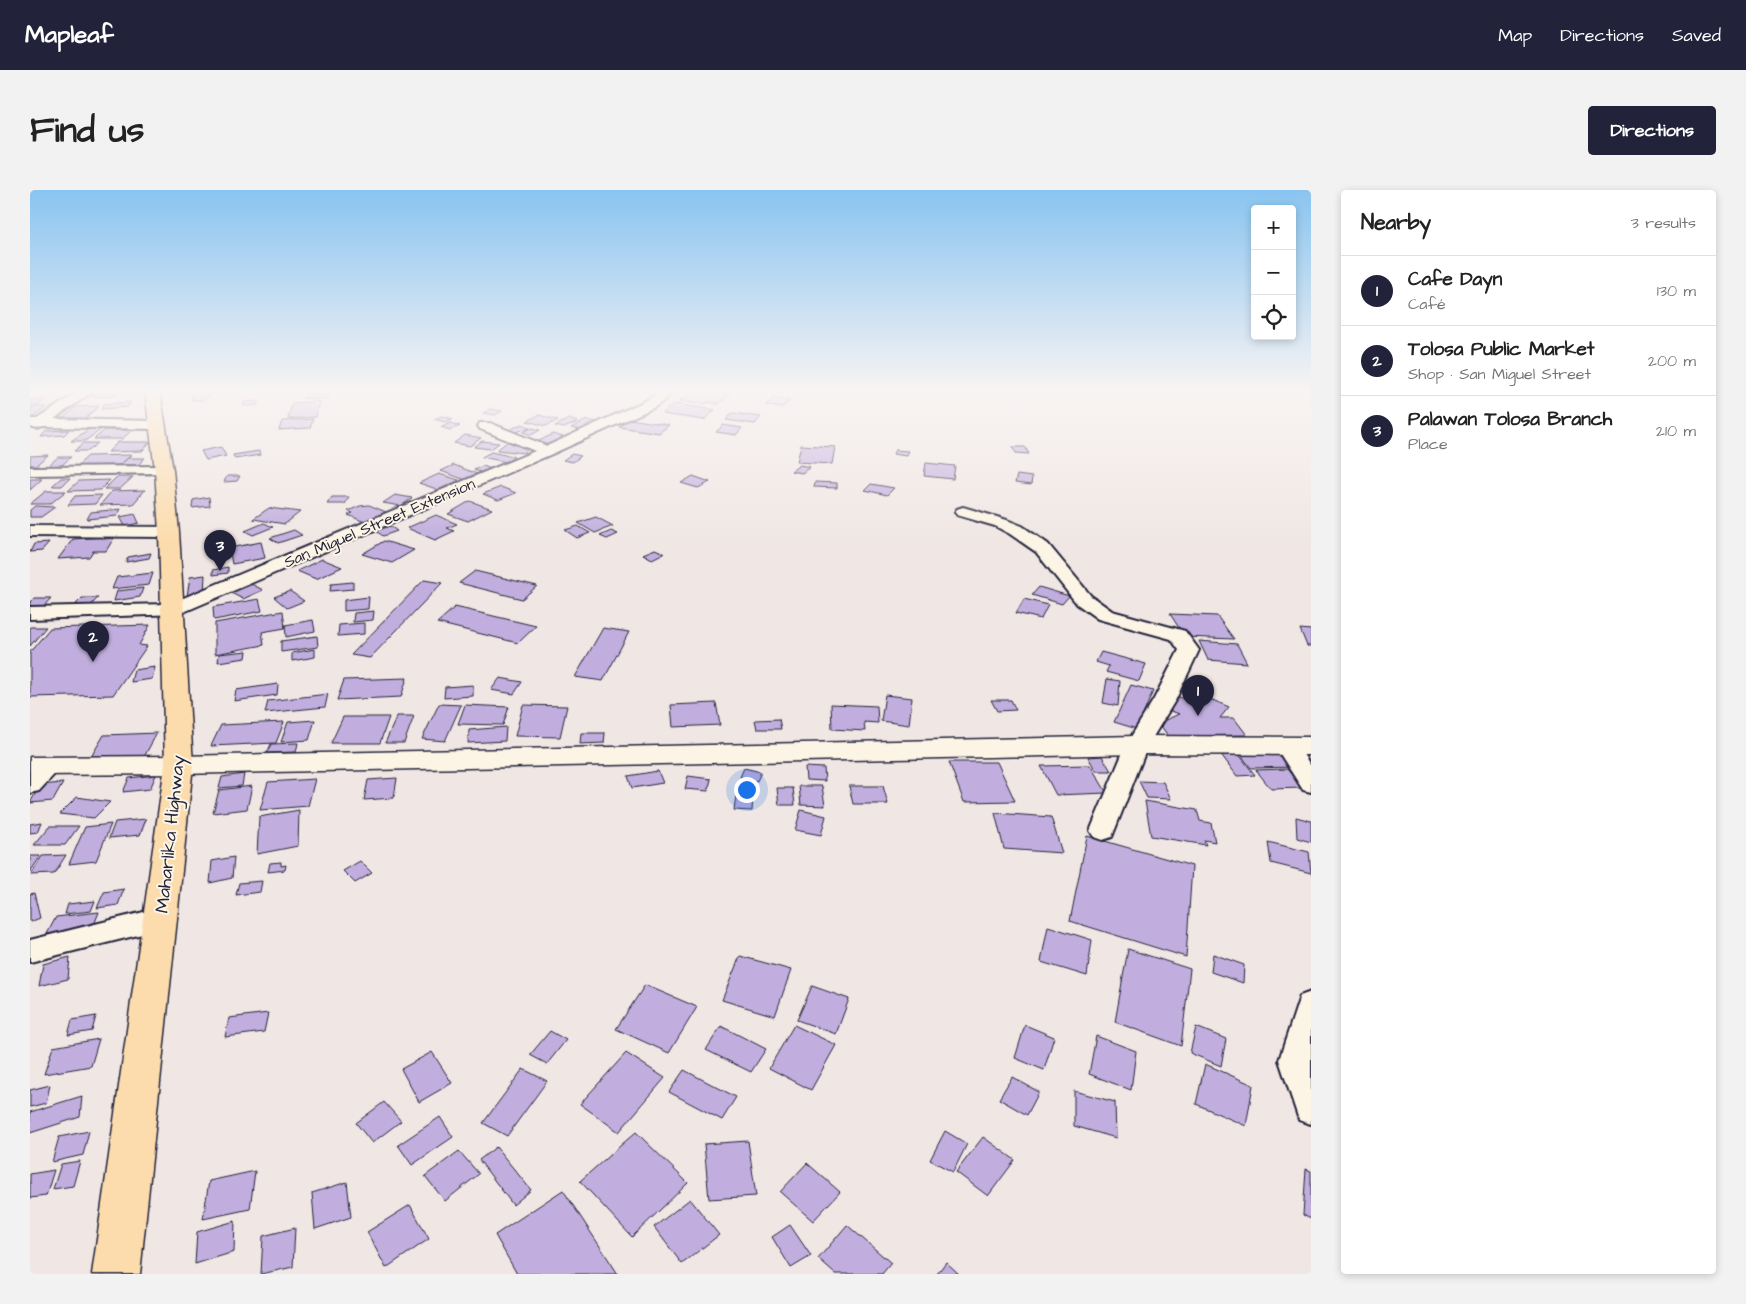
<!DOCTYPE html>
<meta charset="utf-8">
<style>
:root{--surface:#fff;--page:#f2f2f2;--text:#222;--muted:#767676;--line:#e0e0e0;--accent:#22223b}
body{margin:0;font-family:"Architects Daughter",sans-serif;background:var(--page);color:var(--text)}
.controls{position:absolute;right:15px;top:15px;display:grid;overflow:hidden;border-radius:5px;box-shadow:0 2px 8px #0003}
.controls button{width:45px;height:45px;display:grid;place-items:center;padding:0;border:0;border-bottom:1px solid var(--line);background:var(--surface);color:var(--text);font:25px sans-serif}
.you{position:absolute;left:716px;top:599px;width:18px;height:18px;margin:-12px;border:4px solid #fff;border-radius:50%;background:#1a73e8;box-shadow:0 0 0 8px #1a73e833}
.badge{display:grid;place-items:center;width:32px;height:32px;border-radius:50%;background:var(--accent);color:#fff;font-size:16px;font-weight:700}
.pin{position:absolute;translate:-50% -41px;filter:drop-shadow(0 1px 2px #0008)}
.pin::after{content:'';position:absolute;top:26px;width:18px;height:15px;background:inherit;clip-path:polygon(0 0,100% 0,50% 100%)}
.list{margin:0;padding:0;list-style:none}
h2{display:flex;justify-content:space-between;align-items:center;height:65px;margin:0;padding:0 20px;font-size:21px}
h2 small{font-size:16px;font-weight:400;color:var(--muted)}
.list li{display:grid;grid-template-columns:32px 1fr auto;gap:15px;align-items:center;box-sizing:border-box;height:70px;padding:0 20px;border-top:1px solid var(--line)}
.list b{display:block;font-size:19px;white-space:nowrap}
.list p{margin:0;font-size:16px;white-space:nowrap;color:var(--muted)}
.list em{font-size:16px;font-style:normal;color:var(--muted)}
.icon{flex:none;width:28px;height:28px;fill:none;stroke:currentColor;stroke-width:2;stroke-linecap:round;stroke-linejoin:round}
.map{position:relative;flex:none;width:1281px;height:1084px;overflow:hidden;border-radius:5px}
header{display:flex;align-items:center;gap:30px;box-sizing:border-box;height:70px;padding:0 25px;background:var(--accent);color:#fff}
header strong{font-size:24px}
nav{display:flex;gap:28px;margin-inline-start:auto;font-size:18px}
.intro{display:flex;align-items:center;justify-content:space-between;box-sizing:border-box;height:120px;padding:0 30px}
h1{margin:0;font-size:35px}
.button{padding:12px 22px;border-radius:5px;background:var(--accent);color:#fff;font-size:18px;font-weight:700}
main{display:flex;gap:30px;padding:0 30px}
aside{flex:1;background:var(--surface);border-radius:5px;box-shadow:0 2px 8px #0003}
.map>svg:first-child{display:block}
.building{fill:#c1aede;stroke:#22223b}
.lines{fill:none;stroke-linecap:round;stroke-linejoin:round}
.street-casing{stroke:#22223b;stroke-width:4}
.secondary-casing{stroke:#22223b;stroke-width:3}
.highway-casing{stroke:#22223b;stroke-width:3}
.street{fill:#fcf5e5;fill-rule:evenodd}
.secondary{fill:#fcf5e5;fill-rule:evenodd}
.highway{fill:#fcdcac;fill-rule:evenodd}
.labels{text-anchor:middle;stroke-width:4;stroke-linejoin:round;paint-order:stroke}
.far-street-label{font-size:16px;fill:#22223b;stroke:#fcf5e5}
.street-label{font-size:19px;fill:#22223b;stroke:#fcf5e5}
</style>
<header>
<strong>Mapleaf</strong>
<nav><a>Map</a><a>Directions</a><a>Saved</a></nav>
</header>
<div class="intro"><h1>Find us</h1><a class="button">Directions</a></div>
<main>
<div class="map">
<svg width="1281" height="1084" viewBox="0 0 1281 1084">
<rect width="100%" height="100%" fill="#f0e7e4"/>
<filter id="ink" filterUnits="userSpaceOnUse"><feTurbulence type="fractalNoise" baseFrequency=".02" numOctaves="2"/><feDisplacementMap in="SourceGraphic" scale="10" xChannelSelector="R" yChannelSelector="G"/><feConvolveMatrix kernelMatrix="1 2 1 2 8 2 1 2 1" color-interpolation-filters="sRGB"/></filter>
<g filter="url(#ink)">
<path class="building" d="M 66,202 L 90,202 L 82,207 L 59,206 Z
M 162,202 L 185,202 L 173,210 L 162,210 Z
M 664,202 L 686,202 L 701,204 L 688,214 L 677,212 L 673,215 L 650,211 Z
M 277,204 L 300,205 L 295,209 L 272,208 Z
M 744,208 L 760,211 L 751,218 L 736,215 Z
M 0,210 L 16,210 L 9,215 L 0,215 Z
M 228,211 L 228,215 L 214,216 L 214,212 Z
M 289,211 L 286,227 L 258,229 L 262,213 Z
M 101,212 L 98,217 L 71,219 L 74,214 Z
M 644,214 L 685,220 L 674,230 L 632,224 Z
M 69,216 L 55,229 L 32,229 L 46,217 Z
M 17,217 L 2,228 L 0,228 L 1,217 Z
M 460,219 L 472,221 L 465,225 L 453,223 Z
M 702,223 L 731,227 L 725,234 L 696,230 Z
M 509,225 L 528,230 L 516,236 L 497,231 Z
M 412,226 L 423,229 L 415,232 L 404,229 Z
M 283,229 L 280,238 L 249,240 L 252,231 Z
M 539,229 L 548,232 L 534,238 L 525,236 Z
M 600,229 L 639,235 L 629,243 L 589,237 Z
M 557,230 L 571,233 L 555,241 L 541,238 Z
M 421,233 L 430,236 L 420,240 L 411,237 Z
M 492,234 L 500,237 L 487,242 L 479,240 Z
M 693,235 L 712,238 L 706,245 L 686,242 Z
M 502,238 L 510,240 L 501,245 L 493,242 Z
M 59,239 L 72,239 L 55,251 L 41,251 Z
M 39,240 L 34,245 L 11,247 L 16,241 Z
M 75,240 L 102,240 L 92,249 L 64,249 Z
M 523,244 L 536,248 L 518,257 L 505,253 Z
M 435,245 L 451,248 L 440,256 L 424,253 Z
M 452,251 L 469,253 L 461,259 L 444,257 Z
M 478,251 L 494,253 L 501,256 L 494,263 L 467,260 Z
M 88,252 L 120,252 L 112,261 L 78,262 Z
M 54,253 L 68,253 L 58,261 L 44,261 Z
M 771,255 L 805,257 L 802,274 L 767,272 Z
M 191,257 L 196,266 L 176,270 L 171,261 Z
M 982,257 L 995,257 L 999,264 L 986,263 Z
M 865,260 L 878,261 L 876,266 L 863,264 Z
M 229,261 L 230,265 L 205,269 L 203,265 Z
M 461,262 L 484,267 L 476,272 L 452,267 Z
M 542,264 L 551,266 L 543,272 L 533,270 Z
M 18,265 L 6,275 L 0,275 L 0,266 Z
M 101,265 L 90,275 L 47,276 L 58,266 Z
M 28,267 L 41,267 L 32,275 L 18,276 Z
M 98,268 L 115,268 L 108,275 L 90,275 Z
M 896,273 L 925,276 L 923,289 L 894,286 Z
M 424,275 L 450,285 L 438,291 L 411,281 Z
M 770,275 L 780,277 L 772,283 L 761,281 Z
M 453,276 L 464,280 L 456,284 L 444,280 Z
M 409,284 L 429,290 L 409,300 L 389,293 Z
M 987,285 L 1002,287 L 1001,295 L 985,293 Z
M 197,286 L 210,286 L 207,291 L 194,292 Z
M 663,286 L 680,292 L 668,298 L 651,293 Z
M 87,287 L 103,287 L 90,299 L 74,299 Z
M 31,288 L 40,288 L 32,296 L 22,296 Z
M 0,289 L 12,289 L 0,300 Z
M 80,290 L 70,300 L 38,301 L 49,291 Z
M 785,292 L 807,293 L 807,298 L 784,297 Z
M 841,294 L 864,298 L 857,305 L 835,300 Z
M 471,297 L 486,303 L 468,310 L 453,304 Z
M 115,300 L 103,314 L 70,315 L 82,301 Z
M 16,301 L 36,301 L 20,314 L 0,314 Z
M 72,305 L 65,314 L 38,315 L 45,306 Z
M 365,305 L 382,308 L 371,316 L 353,313 Z
M 179,307 L 180,316 L 162,318 L 163,310 Z
M 302,307 L 319,307 L 315,314 L 297,314 Z
M 440,311 L 462,319 L 438,331 L 418,324 Z
M 339,315 L 361,324 L 337,333 L 318,325 L 323,323 L 318,321 L 330,316 Z
M 5,316 L 25,317 L 11,327 L 0,327 L 0,320 Z
M 239,318 L 270,322 L 255,334 L 223,329 Z
M 91,319 L 87,326 L 57,329 L 61,322 Z
M 105,324 L 109,333 L 95,336 L 90,327 Z
M 406,325 L 427,334 L 417,338 L 424,341 L 405,350 L 377,338 Z
M 566,327 L 583,336 L 565,343 L 548,333 Z
M 234,333 L 243,337 L 223,345 L 215,341 Z
M 360,336 L 367,341 L 353,346 L 346,341 Z
M 548,336 L 560,343 L 547,348 L 535,340 Z
M 264,340 L 272,345 L 248,353 L 240,348 Z
M 581,341 L 588,344 L 577,349 L 570,346 Z
M 198,343 L 198,354 L 177,357 L 177,346 Z
M 76,347 L 74,349 L 84,348 L 76,361 L 63,361 L 59,367 L 28,369 L 43,349 Z
M 354,351 L 384,360 L 362,373 L 332,364 Z
M 231,352 L 235,368 L 202,374 L 199,358 Z
M 19,353 L 12,361 L 0,362 L 4,354 Z
M 625,359 L 634,363 L 622,369 L 613,364 Z
M 121,363 L 119,368 L 96,372 L 98,367 Z
M 292,369 L 312,377 L 286,389 L 267,381 Z
M 198,377 L 198,383 L 183,385 L 183,380 Z
M 445,381 L 507,396 L 492,409 L 429,393 Z
M 123,383 L 119,395 L 82,399 L 87,387 Z
M 175,385 L 174,404 L 157,406 L 160,387 Z
M 394,390 L 412,393 L 340,468 L 321,465 Z
M 215,391 L 233,400 L 213,409 L 195,400 Z
M 323,392 L 323,399 L 300,401 L 301,394 Z
M 1009,397 L 1039,406 L 1032,414 L 1002,405 Z
M 113,398 L 110,407 L 84,411 L 87,401 Z
M 260,401 L 274,411 L 257,418 L 244,407 Z
M 339,407 L 338,419 L 314,421 L 314,410 Z
M 4,408 L 21,408 L 11,419 L 0,419 L 0,412 Z
M 52,408 L 68,408 L 60,416 L 44,416 Z
M 229,409 L 232,421 L 184,430 L 183,417 Z
M 994,409 L 1018,415 L 1011,429 L 986,423 Z
M 425,417 L 506,436 L 488,453 L 407,433 Z
M 253,421 L 255,438 L 232,442 L 234,455 L 185,464 L 185,433 Z
M 344,421 L 343,430 L 323,432 L 324,423 Z
M 1140,424 L 1187,426 L 1204,449 L 1155,447 Z
M 283,430 L 285,441 L 256,447 L 255,435 Z
M 334,433 L 334,444 L 308,446 L 309,435 Z
M 120,435 L 109,455 L 117,456 L 83,505 L 0,507 L 0,462 L 20,438 Z
M 0,437 L 16,437 L 0,456 Z
M 573,438 L 599,442 L 573,491 L 545,487 Z
M 1270,439 L 1281,440 L 1281,456 L 1277,456 Z
M 287,446 L 288,457 L 251,462 L 251,451 Z
M 1169,451 L 1207,454 L 1217,473 L 1178,470 Z
M 285,459 L 285,467 L 262,471 L 262,463 Z
M 217,461 L 216,468 L 188,472 L 189,464 Z
M 1071,462 L 1116,474 L 1109,491 L 1076,482 L 1079,476 L 1066,472 Z
M 125,477 L 122,489 L 101,492 L 104,480 Z
M 377,488 L 371,507 L 307,510 L 314,490 Z
M 470,488 L 492,492 L 484,504 L 461,500 Z
M 1077,489 L 1090,491 L 1088,516 L 1073,513 Z
M 248,494 L 247,505 L 204,511 L 206,500 Z
M 443,495 L 443,506 L 414,508 L 415,497 Z
M 1101,495 L 1123,501 L 1107,539 L 1084,532 Z
M 298,504 L 295,517 L 235,523 L 238,511 Z
M 855,505 L 882,508 L 879,535 L 851,531 Z
M 1146,506 L 1159,511 L 1161,508 L 1176,514 L 1180,509 L 1199,517 L 1190,528 L 1204,528 L 1217,545 L 1138,546 L 1129,533 L 1149,524 L 1136,519 Z
M 961,510 L 981,510 L 986,520 L 967,521 Z
M 686,513 L 690,535 L 643,537 L 641,515 Z
M 409,514 L 431,515 L 415,551 L 392,549 Z
M 801,514 L 847,516 L 848,533 L 834,532 L 835,541 L 802,539 Z
M 435,515 L 479,517 L 473,535 L 428,534 Z
M 493,515 L 537,516 L 530,547 L 485,546 Z
M 367,526 L 384,526 L 374,553 L 355,553 Z
M 313,527 L 359,527 L 350,553 L 301,553 Z
M 749,529 L 751,539 L 727,539 L 725,530 Z
M 285,530 L 279,550 L 251,552 L 258,532 Z
M 254,532 L 246,553 L 181,556 L 191,535 Z
M 476,537 L 475,551 L 438,553 L 439,540 Z
M 127,543 L 114,567 L 59,570 L 74,545 Z
M 551,543 L 575,543 L 574,553 L 550,554 Z
M 268,553 L 266,562 L 237,563 L 241,554 Z
M 1252,560 L 1266,577 L 1221,578 L 1208,561 Z
M 1207,562 L 1225,585 L 1207,586 L 1190,563 Z
M 1072,566 L 1081,581 L 1066,581 L 1058,567 Z
M 919,572 L 967,572 L 985,611 L 934,612 Z
M 1060,575 L 1077,603 L 1026,605 L 1011,576 Z
M 775,577 L 794,578 L 795,591 L 776,590 Z
M 714,578 L 731,582 L 727,591 L 710,587 Z
M 1257,579 L 1272,598 L 1241,599 L 1226,580 Z
M 628,581 L 633,593 L 602,598 L 598,586 Z
M 214,584 L 212,596 L 189,598 L 192,587 Z
M 126,585 L 120,599 L 93,602 L 99,588 Z
M 658,586 L 681,589 L 678,601 L 655,599 Z
M 367,588 L 364,608 L 334,610 L 338,590 Z
M 285,589 L 278,616 L 230,620 L 238,592 Z
M 708,591 L 724,593 L 722,621 L 704,620 Z
M 1109,591 L 1133,592 L 1141,609 L 1117,608 Z
M 33,593 L 23,611 L 0,613 L 10,595 Z
M 222,596 L 217,619 L 183,623 L 189,600 Z
M 769,596 L 792,596 L 795,616 L 771,615 Z
M 819,596 L 853,596 L 858,614 L 823,614 Z
M 747,598 L 763,598 L 765,615 L 749,615 Z
M 47,607 L 80,612 L 64,628 L 30,624 Z
M 1115,611 L 1167,620 L 1170,631 L 1181,633 L 1185,652 L 1174,650 L 1176,655 L 1121,646 Z
M 269,620 L 268,656 L 227,664 L 229,627 Z
M 771,620 L 796,626 L 791,645 L 765,640 Z
M 965,623 L 1021,627 L 1032,663 L 974,659 Z
M 1266,627 L 1281,631 L 1281,652 L 1267,648 Z
M 116,629 L 110,645 L 79,648 L 85,632 Z
M 12,632 L 8,642 L 0,643 L 0,634 Z
M 81,634 L 66,671 L 39,674 L 55,637 Z
M 20,636 L 49,636 L 35,655 L 4,655 Z
M 1057,646 L 1162,676 L 1156,767 L 1040,731 Z
M 1238,652 L 1279,662 L 1281,683 L 1241,673 Z
M 36,665 L 24,684 L 1,685 L 13,666 Z
M 0,666 L 11,666 L 0,682 Z
M 204,667 L 202,688 L 180,693 L 182,671 Z
M 330,671 L 342,683 L 325,693 L 313,681 Z
M 251,672 L 251,676 L 256,675 L 255,680 L 238,682 L 240,673 Z
M 232,691 L 230,702 L 206,705 L 209,693 Z
M 94,699 L 88,715 L 67,718 L 74,702 Z
M 4,703 L 10,728 L 0,732 L 0,704 Z
M 65,711 L 61,721 L 35,724 L 38,714 Z
M 69,722 L 62,740 L 17,744 L 26,727 Z
M 1018,736 L 1062,750 L 1057,786 L 1011,772 Z
M 1098,759 L 1160,779 L 1151,856 L 1085,832 Z
M 1183,764 L 1214,775 L 1213,793 L 1181,782 Z
M 710,766 L 761,780 L 745,826 L 692,810 Z
M 40,767 L 38,789 L 9,796 L 13,774 Z
M 615,795 L 667,817 L 639,863 L 586,839 Z
M 782,796 L 819,809 L 806,844 L 767,830 Z
M 238,823 L 234,842 L 195,847 L 199,828 Z
M 66,826 L 62,841 L 38,845 L 42,830 Z
M 764,835 L 806,855 L 781,900 L 739,878 Z
M 995,835 L 1024,847 L 1014,880 L 985,868 Z
M 691,836 L 736,859 L 721,882 L 676,860 Z
M 1166,837 L 1196,849 L 1191,876 L 1160,863 Z
M 520,841 L 536,850 L 517,874 L 500,865 Z
M 1066,846 L 1106,861 L 1101,900 L 1059,884 Z
M 69,849 L 61,876 L 14,884 L 23,857 Z
M 402,862 L 422,893 L 389,912 L 371,879 Z
M 596,863 L 635,888 L 589,942 L 550,914 Z
M 1175,874 L 1223,895 L 1216,936 L 1166,914 Z
M 493,879 L 517,891 L 477,946 L 453,933 Z
M 654,880 L 706,907 L 692,930 L 639,902 Z
M 982,887 L 1009,902 L 997,925 L 969,909 Z
M 20,895 L 16,913 L 0,917 L 0,900 Z
M 1044,901 L 1085,912 L 1086,948 L 1044,936 Z
M 52,906 L 50,927 L 0,943 L 0,922 Z
M 354,912 L 371,931 L 342,953 L 326,933 Z
M 410,927 L 423,947 L 382,975 L 368,955 Z
M 59,941 L 53,965 L 22,972 L 29,947 Z
M 915,941 L 937,954 L 923,982 L 900,970 Z
M 606,942 L 658,993 L 602,1047 L 550,991 Z
M 953,947 L 985,970 L 958,1006 L 926,982 Z
M 718,951 L 726,1006 L 679,1009 L 674,954 Z
M 466,957 L 501,1000 L 483,1015 L 449,970 Z
M 429,961 L 449,984 L 415,1011 L 395,986 Z
M 50,971 L 43,996 L 23,999 L 31,974 Z
M 777,973 L 810,1002 L 783,1031 L 750,1002 Z
M 1276,979 L 1281,981 L 1281,1029 L 1273,1025 Z
M 24,980 L 16,1006 L 0,1008 L 0,984 Z
M 225,981 L 220,1019 L 173,1029 L 179,991 Z
M 317,992 L 321,1027 L 285,1039 L 282,1003 Z
M 533,1000 L 588,1084 L 487,1084 L 465,1045 Z
M 660,1009 L 689,1045 L 652,1074 L 624,1037 Z
M 380,1015 L 399,1049 L 356,1078 L 337,1042 Z
M 205,1031 L 204,1062 L 165,1074 L 167,1042 Z
M 760,1035 L 781,1066 L 761,1078 L 742,1047 Z
M 817,1035 L 861,1073 L 852,1084 L 805,1084 L 788,1069 Z
M 265,1038 L 263,1077 L 231,1084 L 233,1046 Z
M 916,1072 L 929,1084 L 907,1084 Z"/>
<g class="lines">
<g class="street-casing">
<path id="street" d="M 48,202 L 62,202 L 24,229 L 126,231 L 133,235 L 126,239 L 13,237 L 7,239 L 0,237 L 0,229 L 7,229 Z
M 629,202 L 641,202 L 636,209 L 625,217 L 522,264 L 149,424 L 0,429 L 0,417 L 139,414 L 505,261 L 450,239 L 448,236 L 450,233 L 460,233 L 517,256 L 615,211 Z
M 134,276 L 139,277 L 141,280 L 139,283 L 0,285 L 0,277 Z
M 933,317 L 977,330 L 992,336 L 1018,354 L 1061,406 L 1082,421 L 1155,441 L 1169,460 L 1146,509 L 1118,555 L 1082,647 L 1073,650 L 1064,647 L 1060,641 L 1096,555 L 1124,509 L 1149,460 L 1141,449 L 1068,429 L 1047,414 L 1006,362 L 980,344 L 965,336 L 927,325 L 925,322 L 927,319 Z
M 0,336 L 139,337 L 145,338 L 147,342 L 145,346 L 139,347 L 0,346 Z
M 1256,549 L 1264,551 L 1281,576 L 1281,602 L 1273,600 L 1245,556 L 1248,551 Z
M 20,568 L 28,571 L 32,576 L 9,601 L 0,603 L 0,582 L 12,571 Z
M 130,718 L 140,721 L 144,729 L 140,737 L 0,772 L 0,750 Z
M 1281,802 L 1281,934 L 1269,930 L 1249,870 L 1270,806 Z"/>
</g>
<g class="secondary-casing">
<path id="secondary" d="M 1107,546 L 1281,547 L 1281,565 L 1107,564 L 149,584 L 0,585 L 0,567 L 149,566 Z"/>
</g>
<g class="highway-casing">
<path id="highway" d="M 115,202 L 130,202 L 143,280 L 149,342 L 163,575 L 110,1084 L 62,1084 L 135,575 L 129,342 L 125,280 Z"/>
</g>
<use href="#street" class="street"/>
<use href="#secondary" class="secondary"/>
<use href="#highway" class="highway"/>
</g>
</g>
<linearGradient id="sky" x2="0" y2="1"><stop stop-color="#89c4f0"/><stop offset="0.57" stop-color="#f8f4f3"/><stop offset="1" stop-color="#f8f4f3" stop-opacity="0"/></linearGradient>
<rect width="1281" height="353" fill="url(#sky)"/>
<g class="labels">
<g class="far-street-label">
<text transform="translate(349 332) rotate(-23)" y="6">San Miguel Street Extension</text>
</g>
<g class="street-label">
<text transform="translate(139 644) rotate(-84)" y="7">Maharlika Highway</text>
</g>
</g>
</svg>
<div class="controls">
<button>+</button>
<button>−</button>
<button><svg class="icon" aria-label="locate" viewBox="0 0 24 24"><circle cx="12" cy="12" r="6"/><path d="M12 2v4M12 18v4M2 12h4M18 12h4"/></svg></button>
</div>
<div class="you"></div>
<div class="pin badge" style="left:1168px;top:526px">1</div>
<div class="pin badge" style="left:63px;top:472px">2</div>
<div class="pin badge" style="left:190px;top:381px">3</div>
</div>
<aside>
<h2>Nearby<small>3 results</small></h2>
<ul class="list">
<li><span class="badge">1</span><div><b>Cafe Dayn</b><p>Café</p></div><em>130 m</em></li>
<li><span class="badge">2</span><div><b>Tolosa Public Market</b><p>Shop · San Miguel Street</p></div><em>200 m</em></li>
<li><span class="badge">3</span><div><b>Palawan Tolosa Branch</b><p>Place</p></div><em>210 m</em></li>
</ul>
</aside>
</main>
